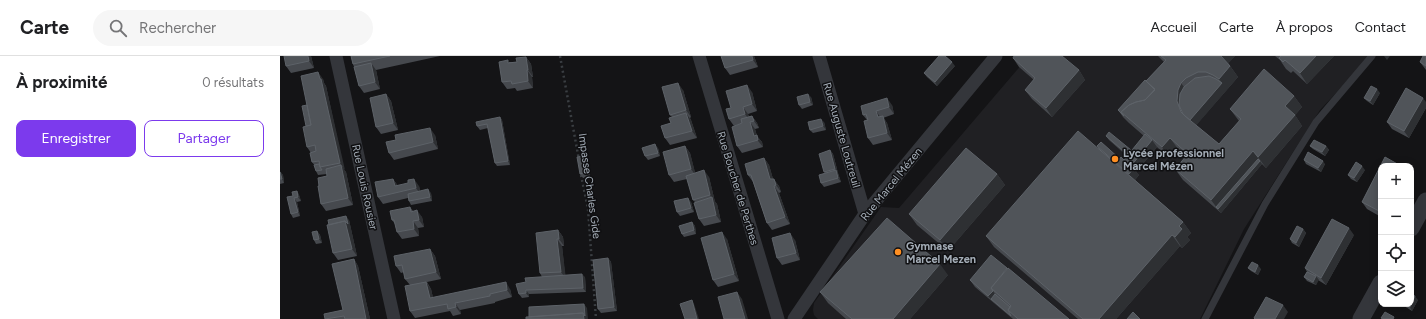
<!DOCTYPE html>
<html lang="fr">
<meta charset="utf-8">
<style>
:root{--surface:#fff;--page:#f6f6f6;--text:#202124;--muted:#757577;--line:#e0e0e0;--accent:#7c3aed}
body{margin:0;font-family:Figtree,sans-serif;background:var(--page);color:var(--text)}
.controls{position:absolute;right:12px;bottom:12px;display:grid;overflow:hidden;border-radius:8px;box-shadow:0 2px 10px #0003}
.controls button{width:36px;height:36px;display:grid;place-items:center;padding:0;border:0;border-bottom:1px solid var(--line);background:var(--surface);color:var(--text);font:20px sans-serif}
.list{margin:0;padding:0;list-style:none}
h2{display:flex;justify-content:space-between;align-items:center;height:52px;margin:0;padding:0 16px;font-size:17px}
h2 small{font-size:13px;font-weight:400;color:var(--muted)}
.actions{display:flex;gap:8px;padding:12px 16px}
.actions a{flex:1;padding:9px 0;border:1px solid var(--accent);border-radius:8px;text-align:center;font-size:14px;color:var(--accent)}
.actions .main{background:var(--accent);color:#fff}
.icon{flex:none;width:22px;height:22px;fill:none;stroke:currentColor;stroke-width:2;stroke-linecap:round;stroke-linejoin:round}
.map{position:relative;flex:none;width:1146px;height:263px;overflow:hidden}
header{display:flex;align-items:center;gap:24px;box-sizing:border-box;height:56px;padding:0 20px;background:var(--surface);border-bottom:1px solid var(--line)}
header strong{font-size:19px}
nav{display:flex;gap:22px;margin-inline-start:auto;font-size:14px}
.search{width:280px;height:36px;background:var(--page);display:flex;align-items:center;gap:10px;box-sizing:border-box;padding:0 14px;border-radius:22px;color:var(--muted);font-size:15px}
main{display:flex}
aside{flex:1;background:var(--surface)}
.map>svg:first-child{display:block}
.built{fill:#202023}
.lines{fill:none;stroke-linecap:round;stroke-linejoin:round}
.path{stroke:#3a3e42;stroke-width:2.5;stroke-dasharray:2 3;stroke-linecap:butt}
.service{stroke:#34363b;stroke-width:7}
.minor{stroke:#34363b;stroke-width:13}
.tertiary{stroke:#34363b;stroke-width:17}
.wall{fill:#46494e}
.shaded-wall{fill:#2e3033}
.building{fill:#505459;stroke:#5d6268}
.poi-dot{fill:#ff8f22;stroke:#0f0f11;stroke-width:1.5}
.labels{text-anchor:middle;stroke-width:3;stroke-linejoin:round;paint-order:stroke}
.street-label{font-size:11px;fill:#a4adb7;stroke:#0f0f11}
.poi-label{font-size:11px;font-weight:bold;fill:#a4adb7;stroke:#0f0f11;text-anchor:start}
</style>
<header>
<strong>Carte</strong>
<div class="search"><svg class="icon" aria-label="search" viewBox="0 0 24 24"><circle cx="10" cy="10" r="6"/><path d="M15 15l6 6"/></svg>Rechercher</div>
<nav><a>Accueil</a><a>Carte</a><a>À propos</a><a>Contact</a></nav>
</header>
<main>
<aside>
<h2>À proximité<small>0 résultats</small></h2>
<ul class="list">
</ul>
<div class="actions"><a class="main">Enregistrer</a><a>Partager</a></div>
</aside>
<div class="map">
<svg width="1146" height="263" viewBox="0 0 1146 263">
<rect width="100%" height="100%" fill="#141416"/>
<path class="built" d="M 749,0 L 1091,0 L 1040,54 L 964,173 L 920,263 L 538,263 L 534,259 L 533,254 L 534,247 L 601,151 L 619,152 Z"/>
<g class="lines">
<path class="path" d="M 280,0 L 299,104
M 301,119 L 308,153 L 316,263"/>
<path class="service" d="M 925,263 L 985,148 L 1036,66 L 1092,0"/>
<path class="minor" d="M 56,0 L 114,263
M 419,0 L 498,263
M 539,0 L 585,158
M 514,263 L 585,158 L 716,0"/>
<path class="tertiary" d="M 1131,172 L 1146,145
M 1081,263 L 1101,227"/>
</g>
<path class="wall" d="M 31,0 L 34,12 L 11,17 L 6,10 Z
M 71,0 L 160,0 L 96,14 L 100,33 L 84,37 L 79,30 L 74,11 L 73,8 Z
M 474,0 L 478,11 L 450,19 L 445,12 Z
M 878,0 L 955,0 L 948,7 L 958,21 L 916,69 L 939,88 L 959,65 L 950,53 L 1014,40 L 1022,51 L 1015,59 L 1022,70 L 986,112 L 982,108 L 941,157 L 903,124 L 895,113 L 906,100 L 898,93 L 889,102 L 877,91 L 856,116 L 859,119 L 855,124 L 903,166 L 911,177 L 907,181 L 910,184 L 902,192 L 900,190 L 836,263 L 798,263 L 714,191 L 706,180 L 819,92 L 817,90 L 840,103 L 844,104 L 847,100 L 829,84 L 826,80 L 851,95 L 864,80 L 849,67 L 843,61 L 838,54 L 868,27 L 866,25 L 884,6 Z
M 995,0 L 1054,0 L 1027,28 L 1013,15 L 1011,17 L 1006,13 L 1000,4 Z
M 1146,0 L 1146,14 L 1140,6 Z
M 246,1 L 251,8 L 253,21 L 252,21 L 253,32 L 237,35 L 235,32 L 227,33 L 222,26 L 229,6 L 237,6 Z
M 733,2 L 799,14 L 805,24 L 772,61 L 752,43 L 745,34 L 754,24 L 739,11 Z
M 675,10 L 657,30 L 647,21 L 644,17 Z
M 43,23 L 44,27 L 46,30 L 64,114 L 66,116 L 73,149 L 46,155 L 41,148 L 39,130 L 47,120 L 47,118 L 38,119 L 36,115 L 35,110 L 32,106 L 31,97 L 27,91 L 27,49 Z
M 403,34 L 411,61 L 410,62 L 411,64 L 417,82 L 390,89 L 385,82 L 391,67 L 392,61 L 390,59 Z
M 472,36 L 477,55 L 468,58 L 469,61 L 472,60 L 477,67 L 479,72 L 475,73 L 477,80 L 482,86 L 483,91 L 462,97 L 457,90 L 462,67 L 454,70 L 449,63 L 451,52 Z
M 1100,37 L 1093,49 L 1087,45 L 1084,42 Z
M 106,38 L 111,45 L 118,74 L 101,78 L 96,71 Z
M 531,41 L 533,49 L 522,53 L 519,49 Z
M 1146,46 L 1146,52 L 1129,82 L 1112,73 L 1107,66 Z
M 612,49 L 614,58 L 603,62 L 607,67 L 612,84 L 593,89 L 588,82 L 587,64 L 583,59 Z
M 220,61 L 222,64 L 230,109 L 217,110 L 215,107 L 208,72 L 200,74 L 197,70 Z
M 544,66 L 546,74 L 533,77 L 530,74 Z
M 155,79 L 158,93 L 114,104 L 109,97 Z
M 405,90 L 410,97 L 415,117 L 429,121 L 435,146 L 437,148 L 441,166 L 424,170 L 419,163 L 415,146 L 413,144 L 407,123 L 394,126 L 389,119 Z
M 1030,90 L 1046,90 L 1049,94 L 1045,100 L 1033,93 Z
M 378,92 L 380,100 L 368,104 L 365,100 Z
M 550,94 L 553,98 L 558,117 L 561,126 L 544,131 L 541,127 L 545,117 L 544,116 Z
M 303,100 L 306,104 L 310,120 L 303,122 L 300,118 Z
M 484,102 L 489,109 L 493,123 L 499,130 L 501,136 L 499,137 L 510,168 L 492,174 L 487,167 L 473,126 L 468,119 Z
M 1024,104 L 1045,108 L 1041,116 L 1026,108 Z
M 1101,110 L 1101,161 L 1087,153 L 1082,146 Z
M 1085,114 L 1077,126 L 1071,123 L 1068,119 Z
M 0,116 L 3,119 L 4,127 L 0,128 Z
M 717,118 L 725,129 L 668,195 L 637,169 L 629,158 Z
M 113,123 L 118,130 L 139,130 L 140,135 L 151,137 L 152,145 L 131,149 L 129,145 L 128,142 L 103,148 L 98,141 Z
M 17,135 L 19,139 L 21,145 L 17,146 L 20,160 L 13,162 L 11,158 L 13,140 Z
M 411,146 L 414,156 L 400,160 L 397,156 Z
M 130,151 L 133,155 L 142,161 L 144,171 L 138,172 L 139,180 L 122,183 L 117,176 L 115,168 L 112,164 Z
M 69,164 L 77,200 L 58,204 L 53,197 Z
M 412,166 L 415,170 L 416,178 L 404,181 L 402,178 Z
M 1023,173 L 1026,177 L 1019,191 L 1012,187 L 1010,183 Z
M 278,174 L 283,181 L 284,190 L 282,190 L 285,219 L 305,221 L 306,236 L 249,238 L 249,241 L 242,242 L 239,238 L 246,226 L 262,221 L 260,217 Z
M 37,175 L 40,179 L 42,187 L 36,188 L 34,184 Z
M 1074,179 L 1046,229 L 1038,224 L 1036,229 L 1027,225 L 1024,221 L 1027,216 L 1025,212 Z
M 447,183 L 459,225 L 438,231 L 433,224 Z
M 515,184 L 520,204 L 502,209 L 497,202 Z
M 150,193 L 155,200 L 161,223 L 147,226 L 151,233 L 153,242 L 230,233 L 232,241 L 215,246 L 215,247 L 180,254 L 181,258 L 173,260 L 170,255 L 135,262 L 130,255 L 130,229 L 125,223 L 124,216 L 121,217 L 116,210 Z
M 328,202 L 331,206 L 337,255 L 321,257 L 318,253 Z
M 74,203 L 78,210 L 90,263 L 45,263 L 63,254 Z
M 968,212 L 981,213 L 978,219 L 971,215 Z
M 668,219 L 630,263 L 566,263 L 548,247 L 540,236 Z
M 690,224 L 789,263 L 733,263 L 695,231 Z
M 1138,244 L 1132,255 L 1121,248 L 1131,248 Z"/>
<path class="shaded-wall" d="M 28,0 L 31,0 L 34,12 L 29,5 Z
M 472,0 L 474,0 L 478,11 L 473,4 Z
M 940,0 L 955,0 L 947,9 Z
M 1036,0 L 1054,0 L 1027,28 L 1020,17 Z
M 1104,0 L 1110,0 L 1107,4 Z
M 246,1 L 251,8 L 253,21 L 248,14 Z
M 672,6 L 675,10 L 657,30 L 655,26 Z
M 91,7 L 96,14 L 100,33 L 95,26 Z
M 950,10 L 958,21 L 914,72 L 909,65 L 942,27 L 939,23 Z
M 247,14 L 252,21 L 253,32 L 248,25 Z
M 799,14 L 805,24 L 772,61 L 766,52 Z
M 38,16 L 43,23 L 44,27 L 46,30 L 65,114 L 60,107 Z
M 398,27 L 403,34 L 411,61 L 406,54 Z
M 901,27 L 909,38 L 907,64 L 901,56 L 897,45 L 898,34 Z
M 467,29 L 472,36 L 477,55 L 472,48 Z
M 1097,33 L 1100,37 L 1093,49 L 1090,45 Z
M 106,38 L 111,45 L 118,74 L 113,67 Z
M 528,38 L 531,41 L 533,49 L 530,46 Z
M 1014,40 L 1022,51 L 1015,59 L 1022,70 L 986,112 L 978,101 L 1005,50 Z
M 607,42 L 612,49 L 614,58 L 609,51 Z
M 1143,42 L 1146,46 L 1146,52 L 1129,82 L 1124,75 Z
M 463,51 L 468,58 L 470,65 L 465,58 Z
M 596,55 L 601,62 L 598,61 Z
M 406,57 L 411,64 L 417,82 L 412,75 Z
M 472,60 L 477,67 L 479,72 L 474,65 Z
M 603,60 L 607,67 L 612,84 L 607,77 Z
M 220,61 L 222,64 L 230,109 L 228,105 Z
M 541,63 L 544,66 L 546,74 L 543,70 Z
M 470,66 L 475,73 L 477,80 L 482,86 L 483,91 L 474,80 Z
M 150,72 L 155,79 L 158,93 L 153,86 Z
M 890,82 L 898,93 L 889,102 L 882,91 Z
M 872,84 L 877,91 L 856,116 L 859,119 L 853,126 L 848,119 L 851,110 Z
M 375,88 L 378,92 L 380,100 L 378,97 Z
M 405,90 L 410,97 L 416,120 L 411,113 Z
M 1046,90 L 1049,94 L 1045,100 L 1042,96 Z
M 550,94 L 553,98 L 558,117 L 555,113 Z
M 973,95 L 982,108 L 941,157 L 931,144 Z
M 303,100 L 306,104 L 310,120 L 307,116 Z
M 484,102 L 489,109 L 495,130 L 490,123 Z
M 1043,105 L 1045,108 L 1041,116 L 1038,112 Z
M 61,109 L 66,116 L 73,149 L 68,142 Z
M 1082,110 L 1085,114 L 1077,126 L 1074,122 Z
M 424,114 L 429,121 L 435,146 L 430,139 Z
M 556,114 L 558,118 L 561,126 L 558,122 Z
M 0,115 L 3,119 L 4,127 L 2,123 Z
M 717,118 L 725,129 L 668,195 L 660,184 Z
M 113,123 L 118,130 L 115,130 Z
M 134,123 L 139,130 L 141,139 L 136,132 Z
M 494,123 L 499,130 L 501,136 L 496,129 Z
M 494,130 L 499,137 L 510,168 L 505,161 Z
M 148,133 L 151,137 L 152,145 L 150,141 Z
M 17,135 L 19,139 L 21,145 L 18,141 Z
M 432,141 L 437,148 L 441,166 L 436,159 Z
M 14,142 L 17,146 L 20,160 L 18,156 Z
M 408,142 L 411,146 L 414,156 L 411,152 Z
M 1101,150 L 1101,158 L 1099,155 Z
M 137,154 L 142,161 L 144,171 L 139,164 Z
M 66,160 L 69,164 L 77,200 L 72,193 L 65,165 Z
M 133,165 L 138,172 L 139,180 L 134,173 Z
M 412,166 L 415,170 L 416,178 L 414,174 Z
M 903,166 L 911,177 L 907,181 L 910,184 L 902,192 L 895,181 L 899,170 Z
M 1069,172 L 1074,179 L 1046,229 L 1041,222 Z
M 1023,173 L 1026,177 L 1019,191 L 1016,187 Z
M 278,174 L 283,181 L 284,190 L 279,183 Z
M 37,175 L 40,179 L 42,187 L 39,183 Z
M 442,176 L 447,183 L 459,225 L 454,218 Z
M 510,177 L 515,184 L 520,204 L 516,197 Z
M 892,179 L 900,190 L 836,263 L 819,263 Z
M 277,183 L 282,190 L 286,223 L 281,216 Z
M 150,193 L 155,200 L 161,223 L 156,216 Z
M 328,202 L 331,206 L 337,255 L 334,251 Z
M 74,203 L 78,210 L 90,263 L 86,263 Z
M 660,208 L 668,219 L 630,263 L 613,263 Z
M 978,209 L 981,213 L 978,219 L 975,216 Z
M 302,218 L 305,221 L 306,236 L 303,232 Z
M 1036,220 L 1039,224 L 1036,229 L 1033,226 Z
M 146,226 L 151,233 L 155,250 L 150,242 Z
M 226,226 L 230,233 L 232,241 L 227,234 Z
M 246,234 L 249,238 L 249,241 L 246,237 Z
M 713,235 L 717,242 L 711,243 L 708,240 Z
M 457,236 L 462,243 L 468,263 L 465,263 Z
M 1135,240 L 1138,244 L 1132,255 L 1130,251 Z
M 412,244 L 414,248 L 419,263 L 417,263 Z
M 175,247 L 180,254 L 181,258 L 176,251 Z
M 304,248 L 307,252 L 308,263 L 304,263 L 303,257 Z
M 1003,249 L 1008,256 L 1004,263 L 995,263 Z"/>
<path class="building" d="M 4,0 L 28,0 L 29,5 L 6,10 Z
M 71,0 L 110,0 L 73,8 Z
M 441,0 L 472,0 L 473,4 L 445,12 Z
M 659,0 L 665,0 L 672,6 L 655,26 L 644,17 Z
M 734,0 L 782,0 L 799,14 L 766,52 L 745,34 L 755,22 L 733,2 Z
M 881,0 L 941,0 L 950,10 L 939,23 L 933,19 L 926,16 L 918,16 L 906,22 L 901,27 L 898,34 L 897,45 L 901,56 L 906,61 L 939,88 L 961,63 L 950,53 L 984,13 L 1014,40 L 1005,50 L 1015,59 L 978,101 L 973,95 L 931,144 L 895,113 L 908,98 L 890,82 L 882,91 L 841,56 L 849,49 L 856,46 L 865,44 L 875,33 L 866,25 L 886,4 Z
M 1000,0 L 1036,0 L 1020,17 L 1005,4 L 1003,6 L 999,2 L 1001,0 Z
M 1143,0 L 1146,0 L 1146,10 L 1140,6 Z
M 246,1 L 248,14 L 247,14 L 248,25 L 232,28 L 231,25 L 222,26 L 219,6 L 228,4 L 228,7 L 237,6 L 236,2 Z
M 91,7 L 95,26 L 79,30 L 74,11 Z
M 38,16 L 40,23 L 41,23 L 60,107 L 40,111 L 39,105 L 32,106 L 30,97 L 36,95 L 35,89 L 27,91 L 23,71 L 31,69 L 21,20 Z
M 929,20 L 936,23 L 942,27 L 910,64 L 903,58 L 899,49 L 900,38 L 904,31 L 915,22 Z
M 865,24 L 875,34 L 865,44 L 856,46 L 849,49 L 841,56 L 844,60 L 838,54 Z
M 398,27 L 406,54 L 390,59 L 382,31 Z
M 467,29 L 472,48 L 463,51 L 465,58 L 449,63 L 446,53 L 451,52 L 446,35 Z
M 1091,30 L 1097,33 L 1090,45 L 1084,42 Z
M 1126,32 L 1143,42 L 1124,75 L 1107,66 Z
M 106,38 L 113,67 L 96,71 L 90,42 Z
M 528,38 L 530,46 L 519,49 L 517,41 Z
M 607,42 L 609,51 L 596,55 L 598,61 L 603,60 L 607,77 L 588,82 L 584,65 L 588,64 L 586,58 L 583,59 L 581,50 Z
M 27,49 L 31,69 L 26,70 L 22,50 Z
M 406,57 L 412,75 L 385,82 L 381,70 L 391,67 L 389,62 Z
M 472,60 L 474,65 L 470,66 L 474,80 L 477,79 L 478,84 L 457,90 L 452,71 L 462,67 L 461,63 Z
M 220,61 L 228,105 L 215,107 L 207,68 L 197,70 L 196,66 Z
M 541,63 L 543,70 L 530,74 L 528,66 Z
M 150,72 L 153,86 L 109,97 L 106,86 L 116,84 L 115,79 Z
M 798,75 L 903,166 L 899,170 L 902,173 L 895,181 L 892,179 L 819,263 L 803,263 L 706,180 Z
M 829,76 L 851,94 L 847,98 L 826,80 Z
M 865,78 L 872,84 L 851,110 L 854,112 L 849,118 L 836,107 L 841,101 L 844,104 Z
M 1034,84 L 1046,90 L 1042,96 L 1030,90 Z
M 821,86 L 840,103 L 836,107 L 817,90 Z
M 375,88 L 378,97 L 365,100 L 362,92 Z
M 405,90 L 411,113 L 389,119 L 383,96 Z
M 686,92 L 717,118 L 660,184 L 629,158 Z
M 550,94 L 555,113 L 544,116 L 539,98 Z
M 1028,96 L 1043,105 L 1038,112 L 1024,104 Z
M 303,100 L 307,116 L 300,118 L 297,101 Z
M 1105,101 L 1121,110 L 1101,110 L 1101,150 L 1099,155 L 1082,146 Z
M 484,102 L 490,123 L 494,123 L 496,129 L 494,130 L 505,161 L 487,167 L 471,119 L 468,119 L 465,108 Z
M 978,103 L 980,105 L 938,153 L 936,151 Z
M 1076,106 L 1082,110 L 1074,122 L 1068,119 Z
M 39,108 L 40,111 L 42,114 L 36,115 L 34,109 Z
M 61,109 L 68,142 L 41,148 L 38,130 L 39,130 L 38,122 L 47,120 L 46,113 Z
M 424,114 L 430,139 L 413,144 L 406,120 Z
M 556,114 L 558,122 L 541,127 L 539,119 Z
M 0,116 L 2,123 L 0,123 Z
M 113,123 L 115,130 L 128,127 L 128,124 L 134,123 L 136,132 L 98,141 L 95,126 Z
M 148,133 L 150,141 L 129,145 L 128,138 Z
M 17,135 L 18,141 L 14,142 L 18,156 L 11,158 L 7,141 L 13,140 L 12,136 Z
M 432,141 L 436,159 L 419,163 L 414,147 Z
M 408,142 L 411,152 L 397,156 L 394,145 Z
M 130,151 L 131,156 L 137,154 L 139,164 L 133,165 L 134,173 L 117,176 L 114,164 L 112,164 L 110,155 Z
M 66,160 L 68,168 L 65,165 L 49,169 L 48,164 Z
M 607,162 L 660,208 L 613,263 L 572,263 L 540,236 Z
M 1052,163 L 1069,172 L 1041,222 L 1025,212 Z
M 65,165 L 72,193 L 53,197 L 47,169 Z
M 412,166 L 414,174 L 402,178 L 399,170 Z
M 1017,170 L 1023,173 L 1016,187 L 1010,183 Z
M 278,174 L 279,183 L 277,183 L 281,216 L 260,217 L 256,177 Z
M 37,175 L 39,183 L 34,184 L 32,176 Z
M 442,176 L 454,218 L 433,224 L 421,182 Z
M 510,177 L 516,197 L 497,202 L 492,182 Z
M 150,193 L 156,216 L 125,223 L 122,209 L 116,210 L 114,200 Z
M 711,199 L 727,212 L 711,232 L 713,235 L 708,240 L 690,224 Z
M 328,202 L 334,251 L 318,253 L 313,204 Z
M 74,203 L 86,263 L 65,263 L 64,260 L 45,263 L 44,258 L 63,254 L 52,208 Z
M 972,206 L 978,209 L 975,216 L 968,212 Z
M 728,212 L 789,263 L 738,263 L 728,254 L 731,250 L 711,232 Z
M 1027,216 L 1036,220 L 1033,226 L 1024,221 Z
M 302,218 L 303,232 L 246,234 L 246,237 L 239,238 L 236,228 L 246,226 L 245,222 Z
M 146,226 L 150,242 L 226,226 L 227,234 L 210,238 L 210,240 L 175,247 L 176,251 L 168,253 L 167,248 L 130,255 L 125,230 Z
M 457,236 L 465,263 L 444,263 L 438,241 Z
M 715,238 L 730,251 L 728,254 L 731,260 L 711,243 Z
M 1131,238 L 1135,240 L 1130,251 L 1125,248 L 1131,248 Z
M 986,241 L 1003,249 L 995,263 L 975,263 L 974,262 Z
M 412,244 L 417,263 L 405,263 L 400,248 Z
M 304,248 L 305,260 L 303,257 L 249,261 L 249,251 Z
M 853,256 L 860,263 L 847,263 Z
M 1105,256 L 1114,261 L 1113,263 L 1103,263 L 1101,262 Z
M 303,257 L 304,263 L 246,263 L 246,261 Z"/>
<g class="poi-dot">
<circle cx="835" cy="103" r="4"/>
<circle cx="618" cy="196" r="4"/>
</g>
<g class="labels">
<g class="street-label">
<text transform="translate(562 79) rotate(74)" y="4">Rue Auguste Loutreuil</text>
<text transform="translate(611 128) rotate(-51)" y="4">Rue Marcel Mézen</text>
<text transform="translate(310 130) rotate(82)" y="4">Impasse Charles Gide</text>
<text transform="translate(85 131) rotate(78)" y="4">Rue Louis Rousier</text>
<text transform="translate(458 132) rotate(73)" y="4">Rue Boucher de Perthes</text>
</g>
<g class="poi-label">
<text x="843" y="101">Lycée professionnel<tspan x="843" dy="13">Marcel Mézen</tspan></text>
<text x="626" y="194">Gymnase<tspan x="626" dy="13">Marcel Mezen</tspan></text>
</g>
</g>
</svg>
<div class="controls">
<button>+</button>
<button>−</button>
<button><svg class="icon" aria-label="locate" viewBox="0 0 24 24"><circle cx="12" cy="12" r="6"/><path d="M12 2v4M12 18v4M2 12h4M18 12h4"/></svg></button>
<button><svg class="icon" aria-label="layers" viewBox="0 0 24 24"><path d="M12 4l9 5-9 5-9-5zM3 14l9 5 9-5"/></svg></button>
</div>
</div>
</main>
